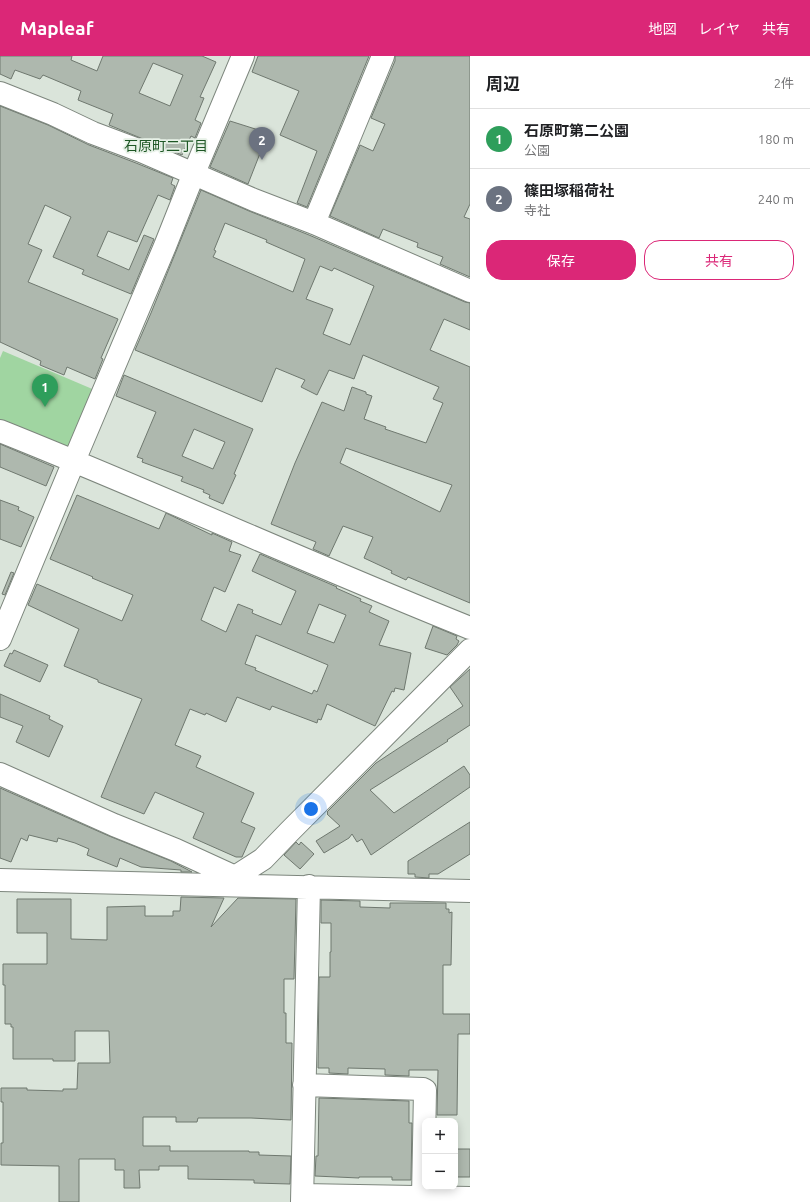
<!DOCTYPE html>
<html lang="ja">
<meta charset="utf-8">
<style>
:root{--surface:#fff;--page:#f2f2f2;--text:#202124;--muted:#757577;--line:#e0e0e0;--accent:#db2777}
body{margin:0;font-family:Ubuntu,"Noto Sans JP",sans-serif;background:var(--page);color:var(--text)}
.controls{position:absolute;right:12px;bottom:12px;display:grid;overflow:hidden;border-radius:8px;box-shadow:0 2px 10px #0003}
.controls button{width:36px;height:36px;display:grid;place-items:center;padding:0;border:0;border-bottom:1px solid var(--line);background:var(--surface);color:var(--text);font:20px sans-serif}
.you{position:absolute;left:311px;top:753px;width:14px;height:14px;margin:-10px;border:3px solid #fff;border-radius:50%;background:#1a73e8;box-shadow:0 0 0 6px #1a73e833}
.badge{display:grid;place-items:center;width:26px;height:26px;border-radius:50%;background:var(--accent);color:#fff;font-size:13px;font-weight:700}
.pin{position:absolute;translate:-50% -33px;filter:drop-shadow(0 1px 2px #0008)}
.pin::after{content:'';position:absolute;top:21px;width:14px;height:12px;background:inherit;clip-path:polygon(0 0,100% 0,50% 100%)}
.list{margin:0;padding:0;list-style:none}
h2{display:flex;justify-content:space-between;align-items:center;height:52px;margin:0;padding:0 16px;font-size:17px}
h2 small{font-size:13px;font-weight:400;color:var(--muted)}
.list li{display:grid;grid-template-columns:26px 1fr auto;gap:12px;align-items:center;box-sizing:border-box;height:60px;padding:0 16px;border-top:1px solid var(--line)}
.list b{display:block;font-size:15px;white-space:nowrap}
.list p{margin:0;font-size:13px;white-space:nowrap;color:var(--muted)}
.list em{font-size:13px;font-style:normal;color:var(--muted)}
.actions{display:flex;gap:8px;padding:12px 16px}
.actions a{flex:1;padding:9px 0;border:1px solid var(--accent);border-radius:16px;text-align:center;font-size:14px;color:var(--accent)}
.actions .main{background:var(--accent);color:#fff}
.map{position:relative;flex:none;width:470px;height:1146px;overflow:hidden}
header{display:flex;align-items:center;gap:24px;box-sizing:border-box;height:56px;padding:0 20px;background:var(--accent);color:#fff}
header strong{font-size:19px}
nav{display:flex;gap:22px;margin-inline-start:auto;font-size:14px}
main{display:flex}
aside{flex:1;background:var(--surface)}
.map>svg:first-child{display:block}
.green{fill:#a0d5a1}
.building{fill:#aeb8ae;stroke:#6f786f;fill-rule:evenodd}
.lines{fill:none;stroke-linecap:round;stroke-linejoin:round}
.minor-casing{stroke:#7d867d;stroke-width:24}
.minor{stroke:#fff;stroke-width:22}
.labels{text-anchor:middle;stroke-width:3.5;stroke-linejoin:round;paint-order:stroke}
.neighbourhood-label{font-size:14px;fill:#1e5725;stroke:#e7f1e7}
</style>
<header>
<strong>Mapleaf</strong>
<nav><a>地図</a><a>レイヤ</a><a>共有</a></nav>
</header>
<main>
<div class="map">
<svg width="470" height="1146" viewBox="0 0 470 1146">
<rect width="100%" height="100%" fill="#dae4da"/>
<path class="green" d="M 3,295 L 97,335 L 70,397 L 0,367 L 0,302 Z"/>
<path class="building" d="M 0,0 L 72,0 L 71,4 L 97,15 L 103,0 L 202,0 L 216,6 L 200,41 L 204,42 L 195,64 L 201,67 L 195,82 L 191,80 L 182,99 L 109,69 L 113,58 L 78,44 L 81,35 L 43,19 L 40,23 L 15,14 L 11,23 L 0,18 ZM 153,7 L 183,19 L 170,50 L 139,37 Z
M 258,0 L 369,0 L 307,151 L 297,147 L 317,95 L 280,79 L 299,35 L 252,16 Z
M 395,0 L 470,0 L 470,148 L 464,161 L 470,163 L 470,221 L 440,208 L 443,201 L 417,191 L 418,187 L 383,173 L 379,182 L 330,160 L 360,89 L 373,95 L 385,68 L 371,62 L 395,5 Z
M 0,50 L 48,69 L 89,89 L 136,107 L 173,122 L 171,128 L 175,130 L 170,144 L 158,139 L 137,186 L 108,175 L 97,200 L 129,214 L 144,179 L 154,183 L 131,238 L 82,218 L 84,214 L 53,201 L 71,161 L 45,149 L 28,188 L 42,194 L 28,226 L 118,263 L 101,302 L 103,303 L 95,323 L 67,311 L 64,319 L 40,309 L 41,305 L 0,286 Z
M 230,65 L 268,77 L 248,128 L 210,111 Z
M 201,134 L 249,155 L 309,179 L 465,246 L 470,247 L 470,274 L 444,263 L 430,294 L 470,311 L 470,547 L 408,521 L 406,524 L 391,517 L 392,515 L 364,502 L 373,481 L 343,470 L 329,500 L 313,493 L 316,486 L 271,468 L 295,407 L 322,346 L 344,355 L 352,331 L 366,336 L 366,338 L 372,340 L 364,363 L 386,371 L 385,373 L 426,387 L 443,347 L 433,343 L 439,331 L 363,299 L 354,323 L 329,314 L 317,339 L 301,331 L 305,324 L 276,312 L 262,346 L 135,294 L 151,257 ZM 225,167 L 267,184 L 266,186 L 305,203 L 293,236 L 213,201 L 216,195 L 214,194 ZM 320,210 L 332,215 L 334,212 L 374,230 L 350,289 L 323,278 L 333,253 L 306,243 ZM 346,392 L 452,429 L 440,456 L 340,407 Z
M 124,319 L 253,373 L 234,418 L 236,419 L 223,448 L 209,442 L 210,439 L 203,436 L 204,434 L 181,425 L 183,421 L 142,406 L 143,403 L 137,401 L 156,356 L 116,340 ZM 194,373 L 225,386 L 213,413 L 182,400 Z
M 0,388 L 54,411 L 46,430 L 0,411 Z
M 77,439 L 159,473 L 166,457 L 212,479 L 212,477 L 232,486 L 229,495 L 241,499 L 225,536 L 214,531 L 201,564 L 226,576 L 238,548 L 253,554 L 252,557 L 281,569 L 284,562 L 296,535 L 252,515 L 260,498 L 337,531 L 336,532 L 361,543 L 360,545 L 372,550 L 369,556 L 389,565 L 379,589 L 411,597 L 404,634 L 395,632 L 394,636 L 392,635 L 375,670 L 327,648 L 321,664 L 318,663 L 317,667 L 272,650 L 270,654 L 237,641 L 226,666 L 206,657 L 205,659 L 190,653 L 175,689 L 201,700 L 196,711 L 254,737 L 241,766 L 255,772 L 242,801 L 236,801 L 193,782 L 204,757 L 155,736 L 144,758 L 101,741 L 142,643 L 98,626 L 98,624 L 64,610 L 79,573 L 28,549 L 37,528 L 122,565 L 133,539 L 92,522 L 93,521 L 50,503 ZM 319,548 L 346,559 L 334,587 L 307,577 ZM 256,579 L 328,609 L 317,636 L 314,634 L 312,638 L 255,614 L 256,612 L 245,608 Z
M 0,444 L 19,451 L 18,454 L 34,461 L 21,491 L 0,483 Z
M 11,516 L 14,517 L 5,539 L 2,538 Z
M 433,570 L 457,580 L 456,583 L 459,585 L 457,589 L 447,599 L 425,592 Z
M 14,594 L 48,609 L 40,626 L 4,610 L 10,597 L 12,598 Z
M 470,613 L 470,669 L 447,684 L 448,685 L 370,734 L 394,757 L 464,710 L 470,719 L 470,731 L 371,799 L 362,783 L 357,786 L 352,778 L 349,782 L 324,797 L 316,785 L 340,770 L 327,758 L 328,757 L 327,756 L 376,707 L 463,650 L 450,631 Z
M 0,638 L 50,660 L 49,663 L 63,670 L 49,701 L 16,686 L 23,670 L 0,661 Z
M 0,732 L 109,780 L 171,805 L 192,816 L 181,816 L 181,814 L 141,811 L 120,802 L 117,811 L 87,799 L 89,793 L 75,787 L 58,782 L 57,786 L 29,779 L 27,785 L 21,782 L 11,806 L 0,802 Z
M 470,766 L 470,798 L 438,818 L 429,818 L 429,822 L 415,821 L 415,818 L 408,818 L 408,805 Z
M 296,786 L 299,789 L 301,786 L 314,798 L 300,813 L 284,799 Z
M 181,841 L 224,842 L 211,871 L 238,842 L 296,843 L 294,923 L 284,923 L 284,957 L 286,957 L 286,987 L 292,987 L 291,1064 L 251,1062 L 198,1062 L 197,1066 L 176,1066 L 176,1061 L 143,1061 L 143,1090 L 170,1090 L 170,1095 L 249,1095 L 249,1096 L 259,1096 L 259,1099 L 291,1100 L 290,1128 L 254,1127 L 254,1124 L 188,1123 L 188,1110 L 159,1110 L 159,1114 L 139,1114 L 140,1132 L 124,1132 L 124,1114 L 115,1114 L 115,1103 L 79,1103 L 79,1146 L 59,1146 L 59,1110 L 1,1109 L 1,1087 L 3,1087 L 3,1046 L 1,1046 L 1,1032 L 27,1032 L 27,1034 L 63,1035 L 63,1033 L 77,1033 L 78,1007 L 110,1007 L 109,975 L 75,975 L 75,1005 L 53,1005 L 53,1003 L 13,1003 L 13,971 L 11,971 L 11,968 L 5,968 L 5,929 L 3,929 L 3,908 L 47,908 L 47,877 L 17,877 L 17,843 L 71,843 L 71,883 L 107,884 L 107,851 L 145,850 L 145,860 L 173,860 L 173,855 L 180,855 Z
M 321,844 L 360,845 L 360,851 L 390,852 L 390,847 L 446,847 L 446,853 L 449,853 L 449,857 L 452,856 L 451,909 L 443,909 L 443,958 L 470,958 L 470,978 L 458,978 L 457,1059 L 437,1059 L 438,1014 L 409,1014 L 409,1020 L 385,1019 L 385,1013 L 348,1012 L 348,1018 L 329,1017 L 329,1012 L 318,1012 L 319,921 L 330,921 L 330,896 L 331,896 L 331,867 L 321,867 Z
M 319,1042 L 409,1045 L 409,1067 L 412,1067 L 411,1124 L 392,1124 L 392,1121 L 359,1121 L 359,1122 L 315,1120 L 316,1100 L 318,1100 Z
M 455,1093 L 470,1093 L 470,1121 L 455,1121 Z"/>
<g class="lines">
<g class="minor-casing">
<path id="minor" d="M 0,37 L 53,58 L 93,77 L 141,95 L 254,144 L 314,167 L 470,235
M 314,167 L 383,0
M 0,375 C 158,438 312,509 470,572
M 0,583 L 74,405 L 165,190 L 194,117 L 243,0
M 0,718 L 114,769 L 176,794 L 235,821
M 0,824 L 470,835
M 232,829 L 235,821 L 263,803 L 289,776 L 470,594
M 304,1029 L 423,1033 L 425,1034 L 423,1141
M 303,1139 L 470,1142
M 302,1146 L 309,830"/>
</g>
<use href="#minor" class="minor"/>
</g>
<g class="labels">
<g class="neighbourhood-label">
<text x="166" y="95">石原町二丁目</text>
</g>
</g>
</svg>
<div class="controls">
<button>+</button>
<button>−</button>
</div>
<div class="you"></div>
<div class="pin badge" style="left:45px;top:351px;background:#2e9e5b">1</div>
<div class="pin badge" style="left:262px;top:104px;background:#6b7280">2</div>
</div>
<aside>
<h2>周辺<small>2件</small></h2>
<ul class="list">
<li><span class="badge" style="background:#2e9e5b">1</span><div><b>石原町第二公園</b><p>公園</p></div><em>180 m</em></li>
<li><span class="badge" style="background:#6b7280">2</span><div><b>篠田塚稲荷社</b><p>寺社</p></div><em>240 m</em></li>
</ul>
<div class="actions"><a class="main">保存</a><a>共有</a></div>
</aside>
</main>
